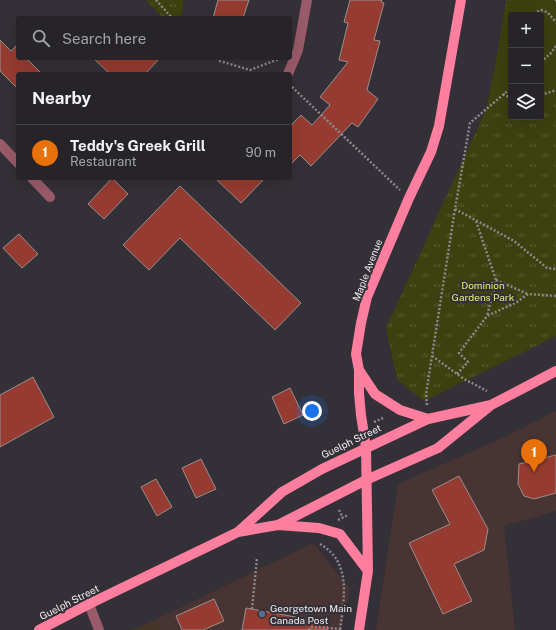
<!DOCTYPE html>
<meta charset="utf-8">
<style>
:root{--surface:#262429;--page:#2e2c31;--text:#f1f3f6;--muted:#a4a4a8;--line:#424146;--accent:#95b2f1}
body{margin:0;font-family:"Public Sans",sans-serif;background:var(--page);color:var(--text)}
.controls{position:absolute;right:12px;top:12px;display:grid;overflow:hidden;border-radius:4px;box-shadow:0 4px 16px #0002}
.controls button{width:36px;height:36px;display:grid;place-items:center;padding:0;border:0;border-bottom:1px solid var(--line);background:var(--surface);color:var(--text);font:20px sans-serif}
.you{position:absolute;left:312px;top:411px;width:14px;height:14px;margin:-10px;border:3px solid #fff;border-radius:50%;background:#1a73e8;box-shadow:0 0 0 6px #1a73e833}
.badge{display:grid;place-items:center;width:26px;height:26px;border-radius:50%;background:var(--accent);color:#fff;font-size:13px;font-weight:700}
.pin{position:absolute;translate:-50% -33px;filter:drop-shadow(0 1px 2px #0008)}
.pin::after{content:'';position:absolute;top:21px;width:14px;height:12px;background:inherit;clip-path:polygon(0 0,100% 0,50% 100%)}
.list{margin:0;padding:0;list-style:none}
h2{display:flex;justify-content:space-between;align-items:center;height:52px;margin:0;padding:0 16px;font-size:17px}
h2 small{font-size:13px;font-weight:400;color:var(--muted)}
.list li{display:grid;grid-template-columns:26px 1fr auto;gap:12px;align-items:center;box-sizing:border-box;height:56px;padding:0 16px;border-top:1px solid var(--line)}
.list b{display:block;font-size:15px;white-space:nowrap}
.list p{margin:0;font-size:13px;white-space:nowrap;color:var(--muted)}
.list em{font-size:13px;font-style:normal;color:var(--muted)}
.icon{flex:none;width:22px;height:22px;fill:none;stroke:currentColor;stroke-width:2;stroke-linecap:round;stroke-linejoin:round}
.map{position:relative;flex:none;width:556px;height:630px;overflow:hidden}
.search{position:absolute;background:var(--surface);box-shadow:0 4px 16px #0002;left:16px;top:16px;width:276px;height:44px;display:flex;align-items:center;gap:10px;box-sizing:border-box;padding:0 14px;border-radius:4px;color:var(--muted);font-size:15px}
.panel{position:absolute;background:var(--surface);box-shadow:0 4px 16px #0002;left:16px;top:72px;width:276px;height:108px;border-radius:4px}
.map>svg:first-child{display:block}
.commercial{fill:#483433}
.education{fill:#46362a}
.grass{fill:url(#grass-tufts);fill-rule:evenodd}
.garden{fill:#3c410f}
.building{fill:#963b31;stroke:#988f8e}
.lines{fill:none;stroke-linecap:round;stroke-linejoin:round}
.path{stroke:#8b888e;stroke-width:2.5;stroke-dasharray:2 2;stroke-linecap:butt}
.minor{stroke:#995b69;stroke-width:10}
.major{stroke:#fe7e9f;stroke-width:10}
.service-dot{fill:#5c6f8a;stroke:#333037;stroke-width:1.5}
.labels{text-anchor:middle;stroke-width:4;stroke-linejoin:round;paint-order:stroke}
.street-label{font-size:10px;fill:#eeecf0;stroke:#333037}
.park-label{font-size:10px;fill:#e0f06e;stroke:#333037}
.poi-label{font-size:10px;fill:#eeecf0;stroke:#333037;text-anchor:start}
</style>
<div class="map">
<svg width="556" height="630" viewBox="0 0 556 630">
<defs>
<pattern id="grass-tufts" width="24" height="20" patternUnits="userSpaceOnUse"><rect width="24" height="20" fill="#3c410f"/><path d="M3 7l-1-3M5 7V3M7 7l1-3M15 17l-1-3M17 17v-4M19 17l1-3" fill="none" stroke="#585d32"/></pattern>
</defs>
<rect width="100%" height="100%" fill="#333037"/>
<path class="commercial" d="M 556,411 L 556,511 L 504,526 L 515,630 L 376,630 L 398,484 L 507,436 Z
M 313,543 L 350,589 L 341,630 L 161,630 L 155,620 Z"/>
<path class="education" d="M 155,620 L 161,630 L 133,630 Z"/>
<path class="grass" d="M 146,0 L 184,0 L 181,18 L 163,18 Z
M 506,0 L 556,0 L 556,336 L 424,401 L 397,380 L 386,328 L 490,101 ZM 511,15 L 541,15 L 541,117 L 511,117 Z"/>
<path class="garden" d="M 508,0 L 556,0 L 556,98 L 541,104 L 541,15 L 511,15 L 511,113 L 504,115 L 486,110 Z"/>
<path class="building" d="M 218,0 L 249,0 L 243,18 L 213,18 Z
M 350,0 L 382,0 L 381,2 L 384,3 L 374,40 L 380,41 L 367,90 L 378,99 L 358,127 L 352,123 L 311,166 L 300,155 L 290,165 L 290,126 L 301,115 L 312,125 L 330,105 L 320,97 L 348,62 L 339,60 L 348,23 L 344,22 Z
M 0,40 L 11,51 L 18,44 L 18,58 L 26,58 L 42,74 L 18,74 L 18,89 L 0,71 Z
M 93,58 L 160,58 L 145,74 L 110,74 Z
M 112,178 L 128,194 L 104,219 L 88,204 Z
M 215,178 L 265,178 L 241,203 Z
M 180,186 L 301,303 L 275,330 L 180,238 L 149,270 L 123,245 Z
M 19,234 L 38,254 L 22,268 L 3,248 Z
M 33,377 L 54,417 L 0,447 L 0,395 Z
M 290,388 L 303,415 L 284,424 L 272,397 Z
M 556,455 L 556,493 L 534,499 L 524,496 L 518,484 L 519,464 Z
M 201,459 L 216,489 L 196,498 L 182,468 Z
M 459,476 L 488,529 L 484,550 L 454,564 L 472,601 L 443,614 L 409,543 L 450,524 L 432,490 Z
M 156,479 L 172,507 L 157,516 L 141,487 Z
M 214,599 L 224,621 L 203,630 L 182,630 L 176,616 Z
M 246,608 L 328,623 L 327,630 L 242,630 Z"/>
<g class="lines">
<path class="path" d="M 156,0 L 172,18
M 555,0 L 556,0
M 530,15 L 541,10 L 547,12 L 556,22
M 216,58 L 220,61 L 250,70 L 279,59
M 541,62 L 551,53 L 556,46
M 292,87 L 400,190
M 503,94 L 511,98
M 541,95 L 556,90
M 455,209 L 514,241 L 547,268 L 556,269
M 476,221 L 496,280 L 487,316
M 496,280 L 528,294
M 432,356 L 464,379 L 487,391
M 457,374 L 468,362 L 459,353 L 487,316 L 517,302 L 528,294 L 556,296
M 427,405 L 426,394 L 455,209 L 470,123 L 511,88
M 374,422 L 383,418
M 339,510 L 343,518
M 338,520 L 348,515
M 320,544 C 352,562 344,599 340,630
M 252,609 L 257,558
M 309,630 L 310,627 L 341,629"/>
<path class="minor" d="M 288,74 L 298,50 L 307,0
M 0,144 L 18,163
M 32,178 L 50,197
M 89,604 L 99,630"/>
<path class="major" d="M 359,370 L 375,394 L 400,410 L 428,419
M 278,525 L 319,528 L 340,534 L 368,571
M 238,532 L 278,525 L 366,480 L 438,448 L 491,405 L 556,371
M 39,630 L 89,604 L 238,532 L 282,492 L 322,469 L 428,419 L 491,405
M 359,630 L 368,571 L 366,447 L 361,415 L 359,393 L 359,370 L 356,354 L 361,323 L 367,297 L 409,198 L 431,152 L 439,126 L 461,0"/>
</g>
<circle class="service-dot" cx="262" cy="614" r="4"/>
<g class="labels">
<g class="street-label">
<text transform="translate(367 270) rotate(-69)" y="4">Maple Avenue</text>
<text transform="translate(351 441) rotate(-26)" y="4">Guelph Street</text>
<text transform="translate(69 602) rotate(-27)" y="4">Guelph Street</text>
</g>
<g class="park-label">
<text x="483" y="289">Dominion<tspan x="483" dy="12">Gardens Park</tspan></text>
</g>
<g class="poi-label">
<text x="270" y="612">Georgetown Main<tspan x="270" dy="12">Canada Post</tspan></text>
</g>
</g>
</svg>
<div class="controls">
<button>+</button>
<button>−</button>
<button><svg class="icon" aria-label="layers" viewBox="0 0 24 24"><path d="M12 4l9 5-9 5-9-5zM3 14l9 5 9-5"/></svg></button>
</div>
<div class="you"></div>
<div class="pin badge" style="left:534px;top:472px;background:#e8710a">1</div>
<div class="search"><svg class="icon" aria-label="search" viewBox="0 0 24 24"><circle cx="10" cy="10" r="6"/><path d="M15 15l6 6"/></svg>Search here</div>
<section class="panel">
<h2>Nearby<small></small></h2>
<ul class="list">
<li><span class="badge" style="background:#e8710a">1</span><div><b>Teddy's Greek Grill</b><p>Restaurant</p></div><em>90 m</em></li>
</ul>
</section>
</div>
